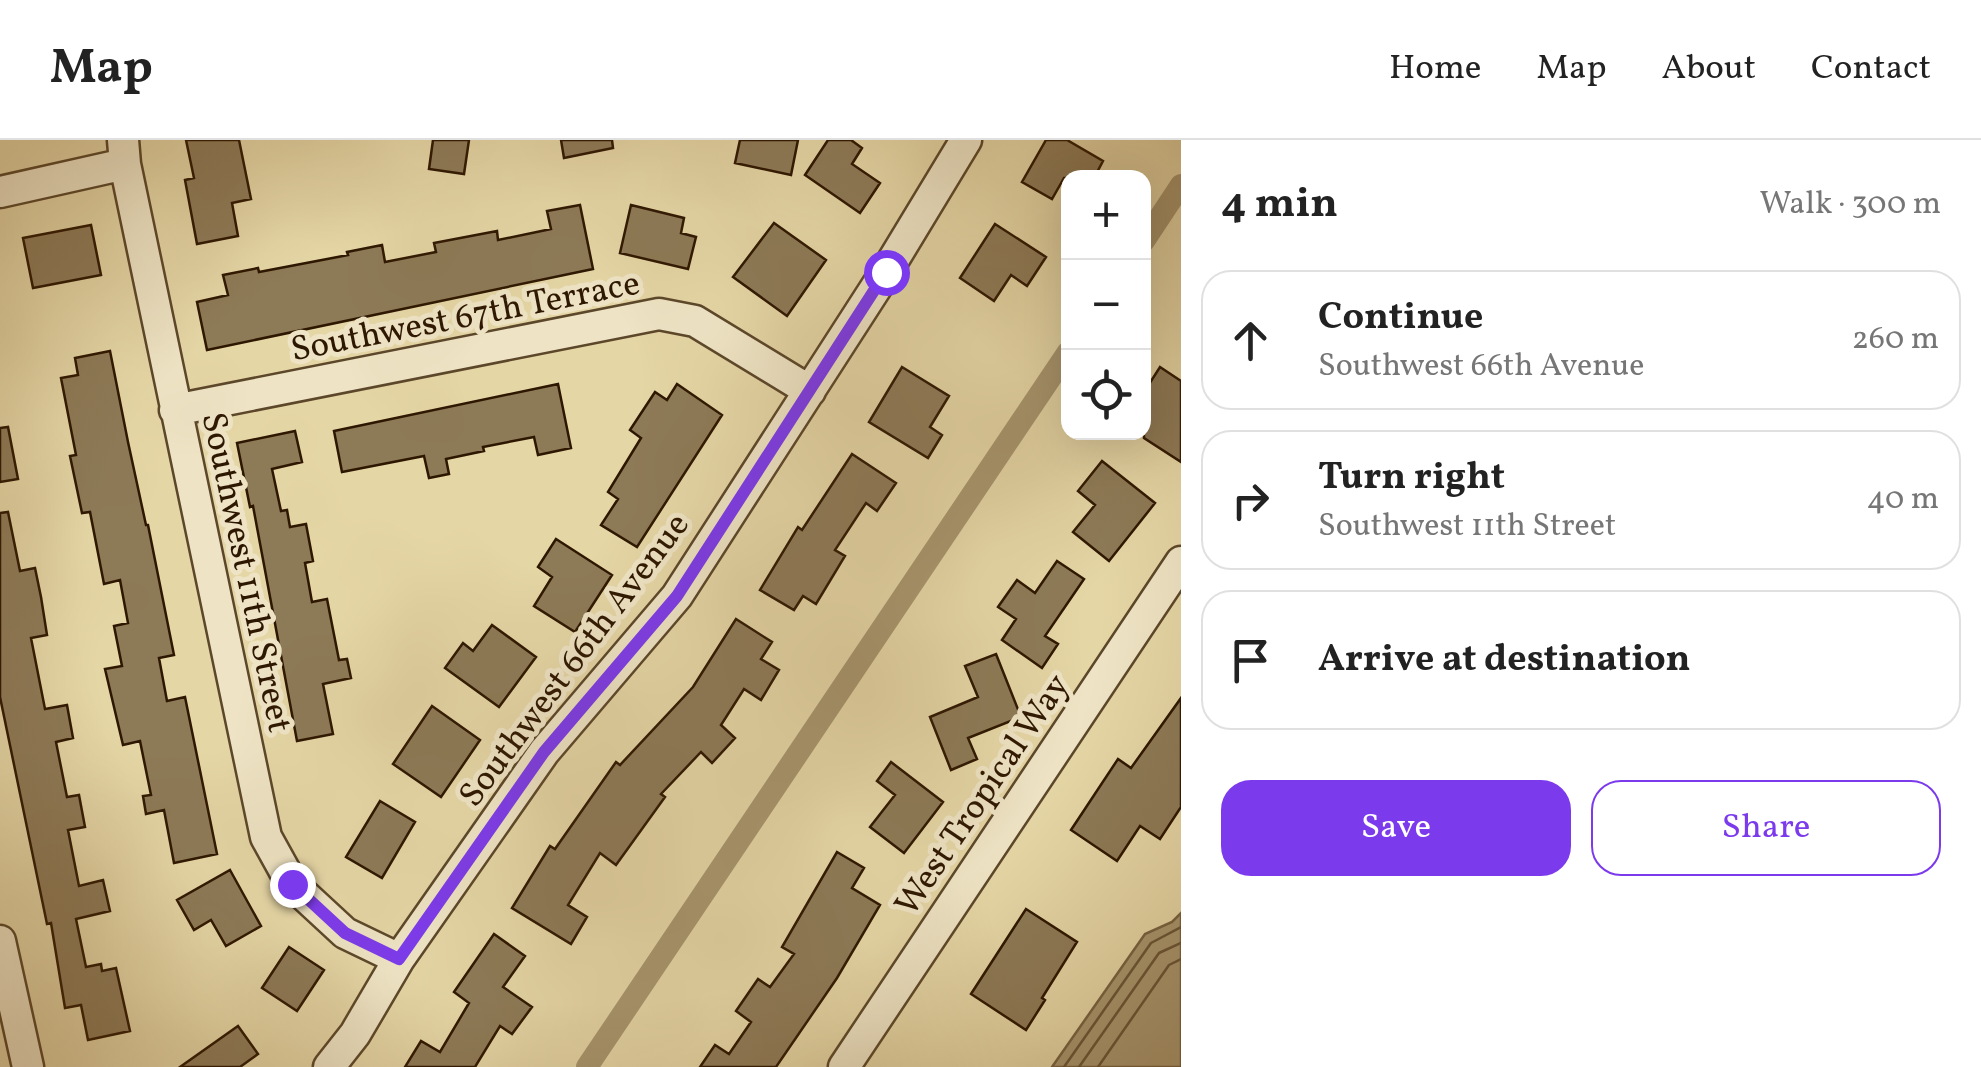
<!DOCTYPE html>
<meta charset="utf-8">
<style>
:root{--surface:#fff;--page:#f2f2f2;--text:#222;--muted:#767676;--line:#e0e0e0;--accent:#7c3aed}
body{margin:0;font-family:Vollkorn,serif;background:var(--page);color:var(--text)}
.controls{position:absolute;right:30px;top:30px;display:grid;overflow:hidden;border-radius:20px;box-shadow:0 10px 40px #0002}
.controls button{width:90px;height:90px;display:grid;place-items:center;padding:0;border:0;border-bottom:2px solid var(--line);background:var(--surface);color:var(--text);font:50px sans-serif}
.stop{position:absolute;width:30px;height:30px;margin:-22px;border:8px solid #7c3aed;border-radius:50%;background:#fff}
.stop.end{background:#7c3aed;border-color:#fff;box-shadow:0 2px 10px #0008}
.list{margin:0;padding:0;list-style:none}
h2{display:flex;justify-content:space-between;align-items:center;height:130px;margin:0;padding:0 40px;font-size:42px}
h2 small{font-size:32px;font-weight:400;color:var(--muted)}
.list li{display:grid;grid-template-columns:65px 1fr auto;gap:30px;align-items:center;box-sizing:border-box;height:140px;margin:0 20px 20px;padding:0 20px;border:2px solid var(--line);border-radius:30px}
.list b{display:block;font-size:38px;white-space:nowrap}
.list p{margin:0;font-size:32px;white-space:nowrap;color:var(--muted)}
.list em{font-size:32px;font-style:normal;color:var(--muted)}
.actions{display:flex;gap:20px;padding:30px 40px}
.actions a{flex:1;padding:22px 0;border:2px solid var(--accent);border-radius:30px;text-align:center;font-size:35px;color:var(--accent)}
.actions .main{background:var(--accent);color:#fff}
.icon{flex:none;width:55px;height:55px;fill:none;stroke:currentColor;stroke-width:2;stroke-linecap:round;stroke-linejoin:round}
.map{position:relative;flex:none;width:1181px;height:927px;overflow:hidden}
header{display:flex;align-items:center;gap:60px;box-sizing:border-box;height:140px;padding:0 50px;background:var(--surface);border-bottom:2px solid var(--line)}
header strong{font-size:48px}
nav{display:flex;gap:55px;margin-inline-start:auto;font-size:35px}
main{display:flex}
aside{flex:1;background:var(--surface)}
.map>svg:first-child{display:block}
.water{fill:#a7956e;stroke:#776342;stroke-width:2.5}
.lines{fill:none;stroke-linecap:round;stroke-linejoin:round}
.shore{stroke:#6a5638;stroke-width:2.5}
.canal{stroke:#a7956e;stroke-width:22}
.building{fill:#8d7a57;stroke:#2e1701;stroke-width:2.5}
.minor-casing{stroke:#5c472a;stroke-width:35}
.minor{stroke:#eee4c5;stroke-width:30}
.route{stroke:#7c3aed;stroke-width:12}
.labels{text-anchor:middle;stroke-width:10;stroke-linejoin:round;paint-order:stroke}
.street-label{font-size:35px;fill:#2e1701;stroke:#eee4c5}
</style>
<header>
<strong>Map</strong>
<nav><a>Home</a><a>Map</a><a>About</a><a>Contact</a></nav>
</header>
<main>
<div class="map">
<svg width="1181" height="927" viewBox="0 0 1181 927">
<rect width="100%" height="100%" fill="#e5d6a6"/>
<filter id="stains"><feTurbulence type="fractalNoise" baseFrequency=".002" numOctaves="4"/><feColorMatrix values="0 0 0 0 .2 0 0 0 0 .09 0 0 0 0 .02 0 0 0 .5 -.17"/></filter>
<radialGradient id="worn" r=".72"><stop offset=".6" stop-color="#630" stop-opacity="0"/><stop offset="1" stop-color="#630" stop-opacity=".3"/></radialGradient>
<path class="water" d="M 1181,773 L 1181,927 L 1052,927 L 1145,794 L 1172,782 Z"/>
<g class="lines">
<path class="shore" d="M 1064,927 L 1151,803 L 1181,787
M 1079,927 L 1159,813 L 1181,803
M 1098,927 L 1169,825 L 1181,819"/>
<path class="canal" d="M 1144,101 L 1181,45
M 587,927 L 1068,212"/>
</g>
<path class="building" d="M 186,0 L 239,0 L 251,59 L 232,63 L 238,96 L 197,104 L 185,40 L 194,38 Z
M 433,0 L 469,0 L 464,34 L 429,29 Z
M 561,0 L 612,0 L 613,8 L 564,18 Z
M 740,0 L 798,0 L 791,35 L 735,23 Z
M 828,0 L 851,0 L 862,8 L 852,24 L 880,43 L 860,73 L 805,35 Z
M 1046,0 L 1067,0 L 1103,21 L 1094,38 L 1064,38 L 1052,59 L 1022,42 Z
M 580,65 L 593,129 L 207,210 L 197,162 L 228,155 L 223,135 L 258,128 L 259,132 L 348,115 L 347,112 L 382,105 L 385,122 L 436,112 L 434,103 L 497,91 L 498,100 L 551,89 L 547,71 Z
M 631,65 L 684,78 L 681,93 L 696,97 L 688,129 L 620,113 Z
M 774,83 L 826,120 L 787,176 L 733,137 Z
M 995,84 L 1046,117 L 1027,146 L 1011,135 L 994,161 L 960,138 Z
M 91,85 L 101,135 L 33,148 L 23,98 Z
M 110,211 L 128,302 L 146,385 L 148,385 L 174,515 L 159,518 L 167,561 L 185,557 L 217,714 L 174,723 L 164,670 L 146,674 L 143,656 L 151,655 L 140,601 L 123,605 L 105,529 L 122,526 L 114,486 L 128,483 L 120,440 L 104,444 L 90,372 L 82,373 L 70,316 L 76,315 L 61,238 L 78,235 L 75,218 Z
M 902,227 L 949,256 L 930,287 L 942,295 L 928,318 L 869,282 Z
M 1160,227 L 1181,241 L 1181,322 L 1144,298 L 1144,252 Z
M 558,244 L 571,308 L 538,315 L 534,297 L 483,307 L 484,311 L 446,319 L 449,334 L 429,338 L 424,316 L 342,332 L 334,291 Z
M 677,244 L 722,275 L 637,407 L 601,385 L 618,359 L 608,352 L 641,298 L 630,290 L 655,252 L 667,260 Z
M 8,287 L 18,339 L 0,342 L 0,288 Z
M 295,291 L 302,322 L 272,329 L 281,371 L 287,370 L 290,387 L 306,384 L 313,421 L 305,423 L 312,462 L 327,459 L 339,520 L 347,519 L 351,538 L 323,544 L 333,594 L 297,601 L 253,366 L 250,367 L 237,303 Z
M 852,314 L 896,343 L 877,371 L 866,363 L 835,410 L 845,416 L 816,464 L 803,456 L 794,470 L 760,450 L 798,387 L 802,390 Z
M 1102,321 L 1155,363 L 1109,421 L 1073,392 L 1095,365 L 1078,351 Z
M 8,372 L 20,431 L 35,428 L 41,457 L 47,495 L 31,498 L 45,569 L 67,565 L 73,598 L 56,602 L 67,657 L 79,655 L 85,687 L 68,690 L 79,746 L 103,740 L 110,771 L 76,779 L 86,827 L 101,824 L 102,831 L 116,828 L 130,891 L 88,900 L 81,865 L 65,868 L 51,783 L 47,784 L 0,557 L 0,373 Z
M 556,399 L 612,435 L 575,492 L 534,466 L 552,437 L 538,427 Z
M 1057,421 L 1084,439 L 1045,496 L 1058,504 L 1042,528 L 1002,500 L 1016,479 L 998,467 L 1017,440 L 1035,453 Z
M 736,479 L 772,502 L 761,519 L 779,530 L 761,560 L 744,549 L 721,585 L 735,598 L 712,623 L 701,612 L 661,654 L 665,657 L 616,725 L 600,713 L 568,765 L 587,777 L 571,804 L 512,768 L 550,706 L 555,709 L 616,622 L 620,625 L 693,547 Z
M 492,485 L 536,517 L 499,567 L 445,528 L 463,503 L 473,511 Z
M 996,514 L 1021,577 L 968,598 L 977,619 L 951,630 L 930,577 L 978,557 L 965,526 Z
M 1181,558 L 1181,667 L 1160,699 L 1140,686 L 1117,721 L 1071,690 L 1118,619 L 1131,628 Z
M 432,566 L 480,600 L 441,657 L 393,624 Z
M 891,622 L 943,662 L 904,713 L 870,687 L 895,655 L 877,641 Z
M 380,661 L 415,682 L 382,738 L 346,717 Z
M 837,712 L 864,728 L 852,748 L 880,765 L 837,838 L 776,927 L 700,927 L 715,905 L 729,914 L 751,882 L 736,871 L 758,839 L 770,847 L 794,814 L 782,807 Z
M 230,730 L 261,786 L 226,806 L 211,780 L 194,790 L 177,760 Z
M 1026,769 L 1077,802 L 1042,858 L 1045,860 L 1026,890 L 971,854 Z
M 494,794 L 525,816 L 503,847 L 532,867 L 512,894 L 500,886 L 475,927 L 405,927 L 421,901 L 440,912 L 469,863 L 454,852 Z
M 289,807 L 324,830 L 297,871 L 262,848 Z
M 238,886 L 258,914 L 240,927 L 180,927 Z"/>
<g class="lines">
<g class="minor-casing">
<path id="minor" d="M 123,0 L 125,24 L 266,697 L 292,744 L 345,793 L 399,819
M 0,52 L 125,24
M 175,270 L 659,174 L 695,181 L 810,251
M 0,801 L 28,927
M 329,927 L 355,894 L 399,819 L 544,612 L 677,456 L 886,132 L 966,0
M 844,927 L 1181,422"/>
</g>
<use href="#minor" class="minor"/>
</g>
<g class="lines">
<path class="route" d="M 292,744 L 345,793 L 399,819 L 544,612 L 677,456 L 886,132"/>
</g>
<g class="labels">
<g class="street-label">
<text transform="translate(465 175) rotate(-11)" y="12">Southwest 67th Terrace</text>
<text transform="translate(248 432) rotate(78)" y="12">Southwest 11th Street</text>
<text transform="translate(573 519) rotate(-53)" y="12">Southwest 66th Avenue</text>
<text transform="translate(981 654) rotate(-56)" y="12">West Tropical Way</text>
</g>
</g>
<rect width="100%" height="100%" filter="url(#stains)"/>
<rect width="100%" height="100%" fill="url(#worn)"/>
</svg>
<div class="controls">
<button>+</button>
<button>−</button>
<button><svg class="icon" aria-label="locate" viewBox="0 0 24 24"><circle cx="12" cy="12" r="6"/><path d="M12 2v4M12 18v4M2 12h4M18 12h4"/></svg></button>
</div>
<div class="stop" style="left:886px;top:132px"></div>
<div class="stop end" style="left:292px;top:744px"></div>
</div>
<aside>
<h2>4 min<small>Walk · 300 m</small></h2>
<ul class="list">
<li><svg class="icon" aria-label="ahead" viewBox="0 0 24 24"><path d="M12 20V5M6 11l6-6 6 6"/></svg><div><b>Continue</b><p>Southwest 66th Avenue</p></div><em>260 m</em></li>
<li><svg class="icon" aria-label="right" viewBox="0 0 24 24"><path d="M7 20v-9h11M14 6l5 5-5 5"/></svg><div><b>Turn right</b><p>Southwest 11th Street</p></div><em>40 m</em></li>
<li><svg class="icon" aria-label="arrive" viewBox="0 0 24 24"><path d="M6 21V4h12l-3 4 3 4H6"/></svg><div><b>Arrive at destination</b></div></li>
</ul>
<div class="actions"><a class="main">Save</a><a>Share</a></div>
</aside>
</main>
